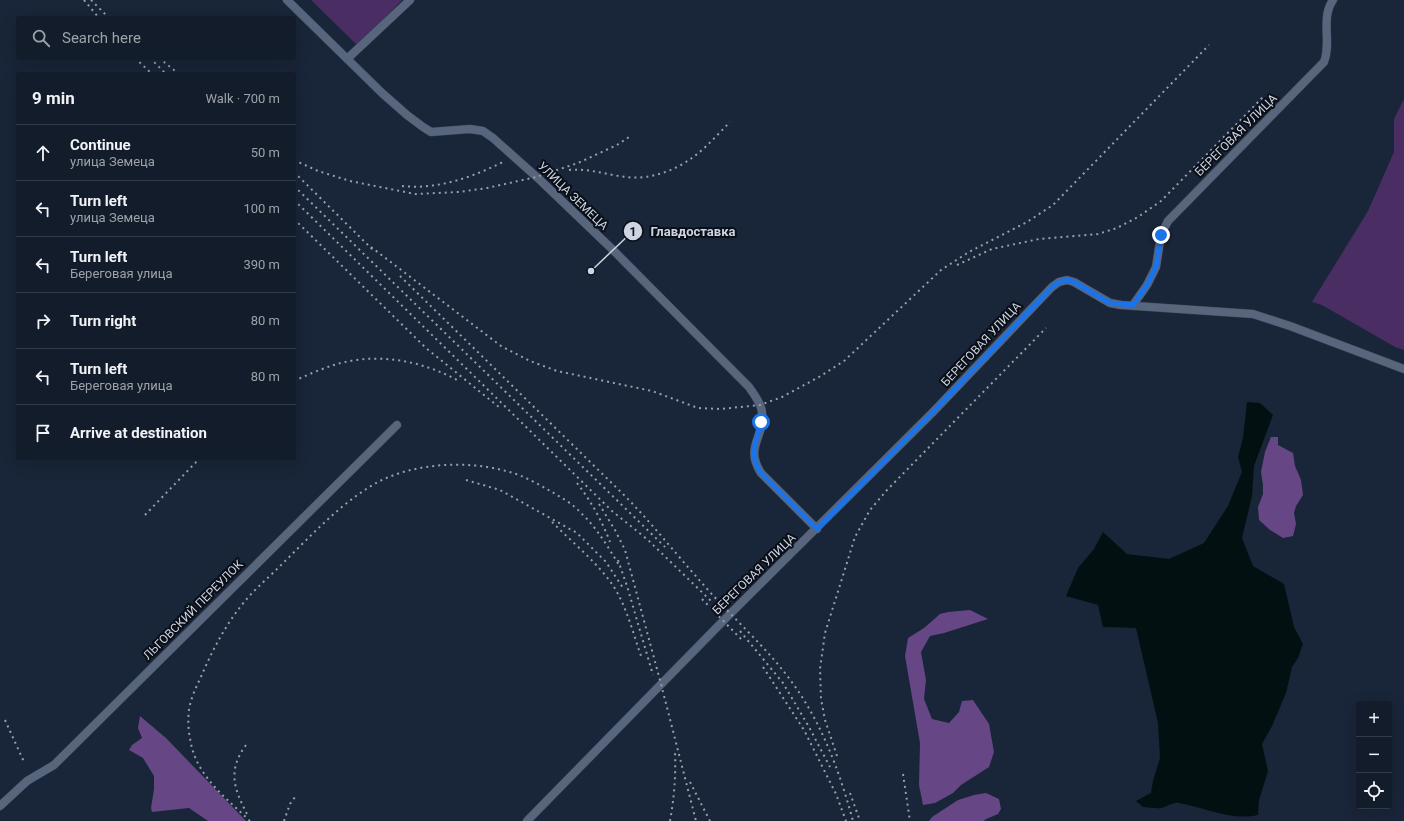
<!DOCTYPE html>
<meta charset="utf-8">
<style>
:root{--surface:#131c2a;--page:#202936;--text:#f1f3f6;--muted:#9da1a8;--line:#323a47}
body{margin:0;font-family:Roboto,sans-serif;background:var(--page);color:var(--text)}
.controls{position:absolute;right:12px;bottom:12px;display:grid;overflow:hidden;border-radius:4px;box-shadow:0 4px 16px #0002}
.controls button{width:36px;height:36px;display:grid;place-items:center;padding:0;border:0;border-bottom:1px solid var(--line);background:var(--surface);color:var(--text);font:20px sans-serif}
.stop{position:absolute;width:12px;height:12px;margin:-9px;border:3px solid #1a73e8;border-radius:50%;background:#fff}
.stop.end{background:#1a73e8;border-color:#fff;box-shadow:0 1px 4px #0008}
.list{margin:0;padding:0;list-style:none}
h2{display:flex;justify-content:space-between;align-items:center;height:52px;margin:0;padding:0 16px;font-size:17px}
h2 small{font-size:13px;font-weight:400;color:var(--muted)}
.list li{display:grid;grid-template-columns:26px 1fr auto;gap:12px;align-items:center;box-sizing:border-box;height:56px;padding:0 16px;border-top:1px solid var(--line)}
.list b{display:block;font-size:15px;white-space:nowrap}
.list p{margin:0;font-size:13px;white-space:nowrap;color:var(--muted)}
.list em{font-size:13px;font-style:normal;color:var(--muted)}
.icon{flex:none;width:22px;height:22px;fill:none;stroke:currentColor;stroke-width:2;stroke-linecap:round;stroke-linejoin:round}
.map{position:relative;flex:none;width:1404px;height:821px;overflow:hidden}
.search{position:absolute;background:var(--surface);box-shadow:0 4px 16px #0002;left:16px;top:16px;width:280px;height:44px;display:flex;align-items:center;gap:10px;box-sizing:border-box;padding:0 14px;border-radius:4px;color:var(--muted);font-size:15px}
.panel{position:absolute;background:var(--surface);box-shadow:0 4px 16px #0002;left:16px;top:72px;width:280px;height:388px;border-radius:4px}
.map>svg:first-child{display:block}
.green{fill:#4a2e63}
.forest{fill:#664684}
.water{fill:#031012}
.lines{fill:none;stroke-linecap:round;stroke-linejoin:round}
.minor-casing{stroke:#384252;stroke-width:9}
.minor{stroke:#58667d;stroke-width:8}
.rail{stroke:#96a0ae;stroke-width:2;stroke-dasharray:2 4;stroke-linecap:butt}
.route{stroke:#1a73e8;stroke-width:5}
.labels{text-anchor:middle;stroke-width:4;stroke-linejoin:round;paint-order:stroke}
.street-label{font-size:12px;fill:#cdd5e2;stroke:#090e17}
.leader{fill:none;stroke:#cdd5e2;stroke-width:1.5}
.callout-dot{fill:#cdd5e2;stroke:#090e17;stroke-width:1.5}
.mark-label{font-size:12px;text-anchor:middle;font-weight:bold;fill:#111}
.callout-label{font-size:13px;text-anchor:middle;font-weight:bold;fill:#cdd5e2;stroke:#090e17;stroke-width:4;stroke-linejoin:round;paint-order:stroke}
</style>
<div class="map">
<svg width="1404" height="821" viewBox="0 0 1404 821">
<rect width="100%" height="100%" fill="#192538"/>
<path class="green" d="M 311,0 L 402,0 L 358,46 Z
M 1404,99 L 1404,350 L 1395,347 L 1322,305 L 1312,302 L 1368,211 L 1394,152 L 1394,119 Z"/>
<path class="forest" d="M 1271,437 L 1278,437 L 1278,445 L 1293,453 L 1295,466 L 1301,480 L 1303,495 L 1296,506 L 1294,513 L 1296,524 L 1293,536 L 1283,538 L 1270,530 L 1259,520 L 1258,507 L 1263,494 L 1263,485 L 1261,472 L 1265,452 Z
M 970,610 L 988,619 L 944,633 L 930,636 L 921,652 L 926,680 L 924,699 L 932,719 L 949,723 L 959,712 L 962,701 L 973,700 L 989,724 L 994,752 L 989,767 L 961,785 L 953,793 L 935,803 L 923,805 L 919,785 L 920,743 L 905,656 L 908,638 L 924,628 L 940,614 L 948,612 Z
M 140,716 L 166,738 L 246,821 L 208,821 L 189,808 L 152,812 L 151,808 L 154,789 L 154,776 L 143,758 L 129,750 L 132,745 L 142,738 L 138,728 Z
M 986,793 L 999,799 L 1001,809 L 998,814 L 984,820 L 985,821 L 929,821 L 932,817 L 958,800 L 974,795 Z"/>
<path class="water" d="M 1247,402 L 1260,403 L 1273,415 L 1254,466 L 1252,496 L 1242,538 L 1253,566 L 1284,584 L 1294,627 L 1303,644 L 1298,658 L 1292,667 L 1286,693 L 1272,726 L 1262,744 L 1268,771 L 1259,800 L 1258,815 C 1231,821 1206,808 1179,803 C 1173,802 1167,807 1161,808 C 1156,809 1149,807 1143,807 L 1136,801 L 1151,793 L 1153,781 L 1160,758 L 1158,723 L 1136,628 L 1103,627 L 1098,605 L 1066,596 L 1078,568 L 1094,549 L 1103,532 L 1127,554 L 1169,559 L 1204,543 L 1228,506 L 1242,472 L 1238,457 L 1243,438 Z"/>
<g class="lines">
<g class="minor-casing">
<path id="minor" d="M 287,0 L 382,93 L 407,115 L 423,127 L 431,132 L 470,129 L 483,131 L 493,138 L 540,180 L 612,249 L 749,387 C 754,394 761,403 762,412 C 765,438 744,446 761,473 L 817,529
M 347,59 L 410,0
M 1133,305 L 1147,285 L 1156,267 L 1161,235 L 1168,221 L 1324,62 C 1332,42 1320,19 1333,0
M 0,806 L 27,781 L 54,765 L 397,425
M 527,821 L 727,617 L 933,412 L 1052,287 L 1059,282 L 1067,280 L 1074,282 L 1110,303 L 1121,305 L 1253,314 L 1290,326 L 1404,369"/>
</g>
<use href="#minor" class="minor"/>
<path class="rail" d="M 84,0 L 99,18
M 91,0 L 109,18
M 135,58 L 152,74
M 150,58 L 166,74
M 159,58 L 179,74
M 294,160 L 318,171 L 350,181 L 415,194 L 459,192 L 487,188 L 536,177 L 578,163 L 617,145 L 629,137
M 569,170 C 589,168 607,175 626,177 C 649,180 674,171 692,158 C 706,148 718,134 730,122
M 294,172 L 374,251
M 294,186 L 665,547
M 402,186 C 437,190 473,177 505,161
M 294,200 L 612,511 L 648,540 L 711,601
M 294,219 L 426,348 L 500,408
M 371,247 L 501,346 L 530,361 L 557,371 L 652,391 L 698,408 L 721,409 L 760,405 L 782,397 L 819,377 L 844,361 L 941,270 L 969,252 L 1027,222 L 1053,205 L 1209,45
M 957,265 L 992,249 L 1025,242 L 1039,239 L 1098,234 L 1117,228 L 1138,217 L 1161,201 L 1264,96
M 400,276 L 626,497 C 655,527 681,560 709,591 C 737,622 769,650 794,685 C 823,726 840,773 853,821
M 294,381 C 307,375 321,369 334,365 C 375,352 420,360 457,380
M 466,480 L 500,490 L 577,533 L 606,562 L 623,588
M 577,483 C 591,501 602,521 610,542
M 599,504 L 615,530 L 625,550 L 661,684 L 696,821
M 145,515 L 200,458
M 552,522 C 573,543 598,563 614,587 C 627,608 633,633 641,656
M 618,560 L 627,586 L 653,675
M 702,599 L 741,639
M 740,631 L 783,683 L 809,727 L 830,767
M 763,667 L 804,730 L 836,794 L 846,821
M 5,720 L 24,762
M 246,745 C 227,771 234,789 248,816
M 837,756 L 825,720 L 821,699 L 820,669 L 825,633 L 855,537 L 870,510 L 887,490 L 1046,328
M 903,774 L 910,821
M 690,782 L 710,821
M 850,793 L 860,821
M 250,821 C 224,796 195,775 190,738 C 188,729 188,719 189,709 C 191,699 195,689 200,679 C 212,651 225,625 245,601 C 255,589 267,579 278,568 C 309,538 338,505 376,483 C 413,463 466,460 506,471 C 523,475 538,484 552,492 C 562,498 573,504 581,513 C 597,528 608,547 619,565
M 284,821 L 290,804 L 295,797
M 670,821 C 674,799 676,776 675,753"/>
</g>
<g class="lines">
<path class="route" d="M 761,422 C 756,444 748,453 761,473 L 817,529 L 933,412 L 1052,287 L 1059,282 L 1067,280 L 1074,282 L 1110,303 L 1133,305 L 1147,285 L 1156,267 L 1161,235"/>
</g>
<g class="labels">
<g class="street-label">
<text transform="translate(1236 135) rotate(-45)" y="4">БЕРЕГОВАЯ УЛИЦА</text>
<text transform="translate(573 196) rotate(44)" y="4">УЛИЦА ЗЕМЕЦА</text>
<text transform="translate(981 344) rotate(-47)" y="4">БЕРЕГОВАЯ УЛИЦА</text>
<text transform="translate(754 574) rotate(-44)" y="4">БЕРЕГОВАЯ УЛИЦА</text>
<text transform="translate(193 610) rotate(-45)" y="4">ЛЬГОВСКИЙ ПЕРЕУЛОК</text>
</g>
</g>
<path class="leader" d="M591 271L633 231"/>
<g class="callout-dot">
<circle cx="591" cy="271" r="4"/>
<circle cx="633" cy="231" r="10"/>
</g>
<g class="mark-label">
<text x="633" y="236">1</text>
</g>
<g class="callout-label">
<text x="693" y="236">Главдоставка</text>
</g>
</svg>
<div class="controls">
<button>+</button>
<button>−</button>
<button><svg class="icon" aria-label="locate" viewBox="0 0 24 24"><circle cx="12" cy="12" r="6"/><path d="M12 2v4M12 18v4M2 12h4M18 12h4"/></svg></button>
</div>
<div class="stop" style="left:761px;top:422px"></div>
<div class="stop end" style="left:1161px;top:235px"></div>
<div class="search"><svg class="icon" aria-label="search" viewBox="0 0 24 24"><circle cx="10" cy="10" r="6"/><path d="M15 15l6 6"/></svg>Search here</div>
<section class="panel">
<h2>9 min<small>Walk · 700 m</small></h2>
<ul class="list">
<li><svg class="icon" aria-label="ahead" viewBox="0 0 24 24"><path d="M12 20V5M6 11l6-6 6 6"/></svg><div><b>Continue</b><p>улица Земеца</p></div><em>50 m</em></li>
<li><svg class="icon" aria-label="left" viewBox="0 0 24 24"><path d="M17 20v-9H6M10 6l-5 5 5 5"/></svg><div><b>Turn left</b><p>улица Земеца</p></div><em>100 m</em></li>
<li><svg class="icon" aria-label="left" viewBox="0 0 24 24"><path d="M17 20v-9H6M10 6l-5 5 5 5"/></svg><div><b>Turn left</b><p>Береговая улица</p></div><em>390 m</em></li>
<li><svg class="icon" aria-label="right" viewBox="0 0 24 24"><path d="M7 20v-9h11M14 6l5 5-5 5"/></svg><div><b>Turn right</b></div><em>80 m</em></li>
<li><svg class="icon" aria-label="left" viewBox="0 0 24 24"><path d="M17 20v-9H6M10 6l-5 5 5 5"/></svg><div><b>Turn left</b><p>Береговая улица</p></div><em>80 m</em></li>
<li><svg class="icon" aria-label="arrive" viewBox="0 0 24 24"><path d="M6 21V4h12l-3 4 3 4H6"/></svg><div><b>Arrive at destination</b></div></li>
</ul>
</section>
</div>
